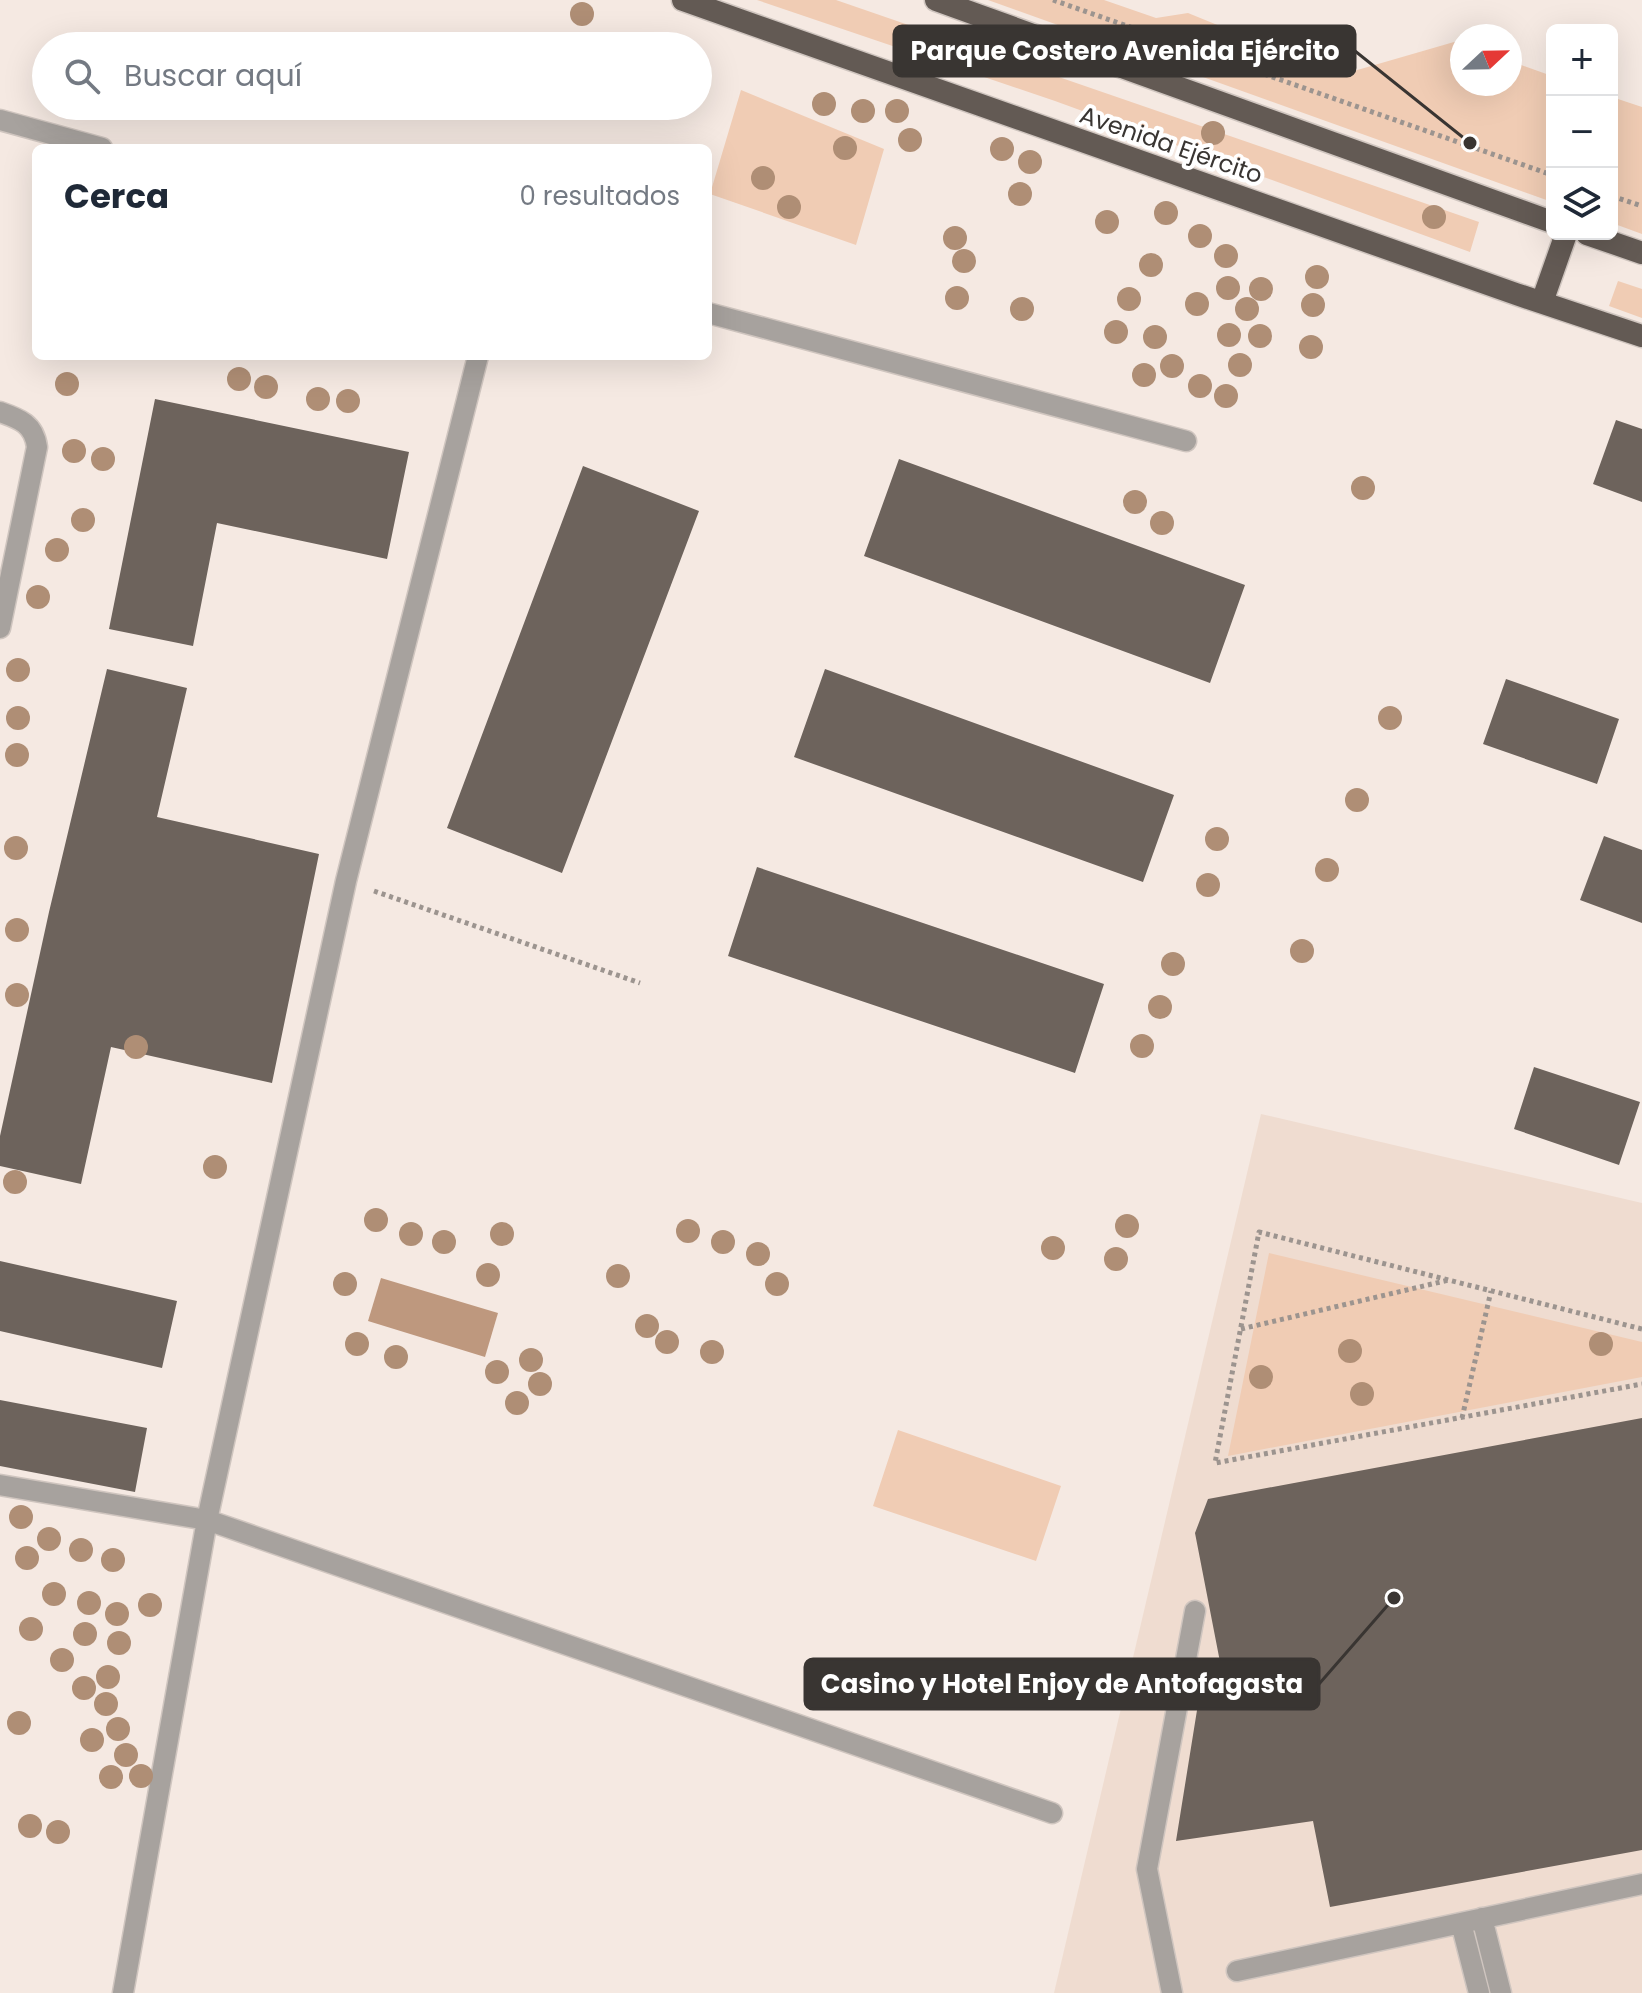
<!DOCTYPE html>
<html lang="es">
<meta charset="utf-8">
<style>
:root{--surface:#fff;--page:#f6f6f7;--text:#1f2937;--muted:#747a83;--line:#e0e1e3}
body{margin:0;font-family:Poppins,sans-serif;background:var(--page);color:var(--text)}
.controls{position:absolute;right:24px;top:24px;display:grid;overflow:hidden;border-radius:12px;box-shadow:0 8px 32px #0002}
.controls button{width:72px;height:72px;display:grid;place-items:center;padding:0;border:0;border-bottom:2px solid var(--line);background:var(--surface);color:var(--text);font:40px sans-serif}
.compass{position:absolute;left:1450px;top:24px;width:72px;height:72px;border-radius:50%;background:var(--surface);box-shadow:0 8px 32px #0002;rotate:68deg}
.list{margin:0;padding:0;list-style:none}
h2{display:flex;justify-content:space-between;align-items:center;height:104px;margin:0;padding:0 32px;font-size:34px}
h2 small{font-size:26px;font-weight:400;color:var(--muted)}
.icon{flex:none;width:44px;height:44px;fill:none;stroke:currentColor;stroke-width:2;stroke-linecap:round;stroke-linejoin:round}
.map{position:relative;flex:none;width:1642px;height:1993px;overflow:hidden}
.search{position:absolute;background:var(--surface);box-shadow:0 8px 32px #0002;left:32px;top:32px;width:680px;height:88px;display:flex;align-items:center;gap:20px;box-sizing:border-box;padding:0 28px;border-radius:44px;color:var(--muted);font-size:30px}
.panel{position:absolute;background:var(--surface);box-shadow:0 8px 32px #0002;left:32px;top:144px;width:680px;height:216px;border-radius:12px}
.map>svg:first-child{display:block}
.built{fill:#efdcd0}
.green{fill:#f0ccb4}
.water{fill:#be987e}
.building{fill:#6d635c}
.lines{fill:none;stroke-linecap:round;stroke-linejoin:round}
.service-casing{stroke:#cfc5bf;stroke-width:23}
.trunk-casing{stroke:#cfc5bf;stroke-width:25}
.path{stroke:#9c948f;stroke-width:5;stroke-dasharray:4 4;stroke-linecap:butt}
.service{stroke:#a7a29e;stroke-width:20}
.trunk{stroke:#635a54;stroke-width:22}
.tree{fill:#af8e75}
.labels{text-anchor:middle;stroke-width:8;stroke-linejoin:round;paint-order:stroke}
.street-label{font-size:24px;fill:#393532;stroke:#fff}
.leader{fill:none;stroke:#393532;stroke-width:3}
.callout-dot{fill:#393532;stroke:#fff;stroke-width:3}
.callout{fill:#393532;stroke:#393532;stroke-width:3}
.callout-label{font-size:26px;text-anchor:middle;font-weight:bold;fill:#fff}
</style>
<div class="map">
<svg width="1642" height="1993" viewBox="0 0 1642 1993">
<rect width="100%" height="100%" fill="#f5e9e2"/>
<path class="built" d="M 1261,1114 L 1642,1203 L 1642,1993 L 1054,1993 Z"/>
<path class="green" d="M 757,0 L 836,0 L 1479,222 L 1470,252 L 1055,101 Z
M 988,0 L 1104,0 L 1156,18 L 1188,13 L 1340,75 L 1454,42 L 1462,45 L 1462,84 L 1510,84 L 1510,61 L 1552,76 L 1552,202 Z
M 741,90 L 884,149 L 856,245 L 710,194 Z
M 1612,97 L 1642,107 L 1642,234 L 1612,223 Z
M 1618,281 L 1642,289 L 1642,318 L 1609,306 Z
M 1269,1253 L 1642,1342 L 1642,1377 L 1228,1456 Z
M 898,1430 L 1061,1486 L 1036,1561 L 873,1506 Z"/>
<path class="water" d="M 381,1278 L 498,1313 L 485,1357 L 368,1321 Z"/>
<path class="building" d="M 155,399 L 409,452 L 387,559 L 217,523 L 193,646 L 109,629 Z
M 1616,420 L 1642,429 L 1642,502 L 1593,484 Z
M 899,459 L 1245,585 L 1210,683 L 864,556 Z
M 583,466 L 699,511 L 562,873 L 447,828 Z
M 107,669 L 187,688 L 157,817 L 319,854 L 272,1083 L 111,1047 L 81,1184 L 0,1166 L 0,1136 L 49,912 Z
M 825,669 L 1174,795 L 1143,882 L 794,757 Z
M 1506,679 L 1619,719 L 1597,784 L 1483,744 Z
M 1604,836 L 1642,850 L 1642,923 L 1580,900 Z
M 757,867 L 1104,984 L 1075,1073 L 728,956 Z
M 1534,1067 L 1640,1102 L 1619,1165 L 1514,1129 Z
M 0,1261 L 177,1301 L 162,1368 L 0,1331 Z
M 0,1400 L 147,1428 L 135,1492 L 0,1466 Z
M 1642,1418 L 1642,1850 L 1330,1907 L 1313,1821 L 1176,1841 L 1198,1704 L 1227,1698 L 1195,1533 L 1208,1499 Z"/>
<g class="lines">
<g class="service-casing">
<path id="service" d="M 0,120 L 102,148
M 708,313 L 1186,441
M 0,412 C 20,419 34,424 37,447 L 0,628
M 0,1485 L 207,1520 L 1052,1813
M 1482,1918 L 1501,1993
M 1461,1923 L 1479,1993
M 1237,1971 L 1642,1884
M 123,1993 L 207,1520 L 346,881 L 478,356
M 1172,1993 L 1147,1869 L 1195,1611"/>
</g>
<g class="trunk-casing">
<path id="trunk" d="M 683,0 L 1516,294 L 1642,336
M 936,0 L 1552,222
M 1587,234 L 1642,253
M 1542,302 L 1566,234"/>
</g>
<path class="path" d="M 1053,0 L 1552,175
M 1612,196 L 1642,206
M 374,891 L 640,983
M 1241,1329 L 1449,1280
M 1642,1329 L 1259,1232 L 1215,1463 L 1642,1384
M 1462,1418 L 1491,1291"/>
<use href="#service" class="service"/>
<use href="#trunk" class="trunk"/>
</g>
<g class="tree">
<circle cx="582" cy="14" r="12"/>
<circle cx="824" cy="104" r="12"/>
<circle cx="863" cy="111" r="12"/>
<circle cx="897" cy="111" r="12"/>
<circle cx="1213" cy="133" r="12"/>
<circle cx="910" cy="140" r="12"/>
<circle cx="845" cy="148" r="12"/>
<circle cx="1002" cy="149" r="12"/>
<circle cx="1030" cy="162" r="12"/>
<circle cx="763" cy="178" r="12"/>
<circle cx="1020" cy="194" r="12"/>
<circle cx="789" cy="207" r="12"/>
<circle cx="1166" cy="213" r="12"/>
<circle cx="1434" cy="217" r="12"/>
<circle cx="1107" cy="222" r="12"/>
<circle cx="1200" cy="236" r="12"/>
<circle cx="955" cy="238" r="12"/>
<circle cx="1226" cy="256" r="12"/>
<circle cx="964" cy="261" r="12"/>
<circle cx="1151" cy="265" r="12"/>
<circle cx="1317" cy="277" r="12"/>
<circle cx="1228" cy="288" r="12"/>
<circle cx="1261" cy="289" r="12"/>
<circle cx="957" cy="298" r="12"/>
<circle cx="1129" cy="299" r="12"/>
<circle cx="1197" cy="304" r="12"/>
<circle cx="1313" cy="305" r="12"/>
<circle cx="1022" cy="309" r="12"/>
<circle cx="1247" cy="309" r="12"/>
<circle cx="1116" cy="332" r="12"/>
<circle cx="1229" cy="335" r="12"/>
<circle cx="1260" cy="336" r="12"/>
<circle cx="1155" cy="337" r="12"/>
<circle cx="1311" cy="347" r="12"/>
<circle cx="1240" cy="365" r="12"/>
<circle cx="1172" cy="366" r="12"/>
<circle cx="1144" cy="375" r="12"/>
<circle cx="239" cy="379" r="12"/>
<circle cx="67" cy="384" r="12"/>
<circle cx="1200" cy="386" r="12"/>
<circle cx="266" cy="387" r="12"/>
<circle cx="1226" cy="396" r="12"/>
<circle cx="318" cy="399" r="12"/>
<circle cx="348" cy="401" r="12"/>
<circle cx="74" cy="451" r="12"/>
<circle cx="103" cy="459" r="12"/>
<circle cx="1363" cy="488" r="12"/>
<circle cx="1135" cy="502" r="12"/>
<circle cx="83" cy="520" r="12"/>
<circle cx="1162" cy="523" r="12"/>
<circle cx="57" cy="550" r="12"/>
<circle cx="38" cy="597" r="12"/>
<circle cx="18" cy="670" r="12"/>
<circle cx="18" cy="718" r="12"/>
<circle cx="1390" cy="718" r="12"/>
<circle cx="17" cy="755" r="12"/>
<circle cx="1357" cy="800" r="12"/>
<circle cx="1217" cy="839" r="12"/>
<circle cx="16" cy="848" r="12"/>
<circle cx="1327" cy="870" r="12"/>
<circle cx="1208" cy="885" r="12"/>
<circle cx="17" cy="930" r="12"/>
<circle cx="1302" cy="951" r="12"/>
<circle cx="1173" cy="964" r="12"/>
<circle cx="17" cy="995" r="12"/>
<circle cx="1160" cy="1007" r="12"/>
<circle cx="1142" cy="1046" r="12"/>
<circle cx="136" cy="1047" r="12"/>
<circle cx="215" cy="1167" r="12"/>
<circle cx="15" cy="1182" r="12"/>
<circle cx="376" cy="1220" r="12"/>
<circle cx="1127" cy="1226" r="12"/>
<circle cx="688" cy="1231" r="12"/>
<circle cx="411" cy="1234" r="12"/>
<circle cx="502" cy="1234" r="12"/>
<circle cx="444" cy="1242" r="12"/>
<circle cx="723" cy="1242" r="12"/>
<circle cx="1053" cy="1248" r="12"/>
<circle cx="758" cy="1254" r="12"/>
<circle cx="1116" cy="1259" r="12"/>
<circle cx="488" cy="1275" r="12"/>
<circle cx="618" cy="1276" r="12"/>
<circle cx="345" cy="1284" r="12"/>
<circle cx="777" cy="1284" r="12"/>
<circle cx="647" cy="1326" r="12"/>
<circle cx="667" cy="1342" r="12"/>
<circle cx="357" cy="1344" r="12"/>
<circle cx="1601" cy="1344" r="12"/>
<circle cx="1350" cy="1351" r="12"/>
<circle cx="712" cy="1352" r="12"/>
<circle cx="396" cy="1357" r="12"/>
<circle cx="531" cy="1360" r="12"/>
<circle cx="497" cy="1372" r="12"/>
<circle cx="1261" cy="1377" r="12"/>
<circle cx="540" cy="1384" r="12"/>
<circle cx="1362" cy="1394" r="12"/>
<circle cx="517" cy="1403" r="12"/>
<circle cx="21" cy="1517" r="12"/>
<circle cx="49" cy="1539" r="12"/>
<circle cx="81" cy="1550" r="12"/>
<circle cx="27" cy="1558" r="12"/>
<circle cx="113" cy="1560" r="12"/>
<circle cx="54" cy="1594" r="12"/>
<circle cx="89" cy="1603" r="12"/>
<circle cx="150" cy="1605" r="12"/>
<circle cx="117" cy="1614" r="12"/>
<circle cx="31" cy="1629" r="12"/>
<circle cx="85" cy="1634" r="12"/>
<circle cx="119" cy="1643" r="12"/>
<circle cx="62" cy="1660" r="12"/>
<circle cx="108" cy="1677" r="12"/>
<circle cx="84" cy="1688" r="12"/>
<circle cx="106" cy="1704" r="12"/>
<circle cx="19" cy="1723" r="12"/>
<circle cx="118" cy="1729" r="12"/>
<circle cx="92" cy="1740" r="12"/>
<circle cx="126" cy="1755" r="12"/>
<circle cx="141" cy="1776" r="12"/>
<circle cx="111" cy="1777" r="12"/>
<circle cx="30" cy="1826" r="12"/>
<circle cx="58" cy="1832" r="12"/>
</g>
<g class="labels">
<g class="street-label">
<text transform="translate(1171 145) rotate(19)" y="8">Avenida Ejército</text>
</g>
</g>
<path class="leader" d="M1470 143L1355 51M1394 1598L1319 1684"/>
<g class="callout-dot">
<circle cx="1470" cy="143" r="8"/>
<circle cx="1394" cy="1598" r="8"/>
</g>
<g class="callout">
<rect x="894" y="26" width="461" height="50" rx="8"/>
<rect x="805" y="1659" width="514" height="50" rx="8"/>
</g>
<g class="callout-label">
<text x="1125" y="60">Parque Costero Avenida Ejército</text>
<text x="1062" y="1693">Casino y Hotel Enjoy de Antofagasta</text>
</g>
</svg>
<div class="controls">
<button>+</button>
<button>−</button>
<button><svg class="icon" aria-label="layers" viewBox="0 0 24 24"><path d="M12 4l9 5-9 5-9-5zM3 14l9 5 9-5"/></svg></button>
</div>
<svg class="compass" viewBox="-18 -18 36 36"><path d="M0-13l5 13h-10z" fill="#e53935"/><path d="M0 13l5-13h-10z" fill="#747a83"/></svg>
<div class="search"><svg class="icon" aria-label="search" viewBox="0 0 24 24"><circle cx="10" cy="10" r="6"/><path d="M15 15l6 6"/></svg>Buscar aquí</div>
<section class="panel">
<h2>Cerca<small>0 resultados</small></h2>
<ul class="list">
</ul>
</section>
</div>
